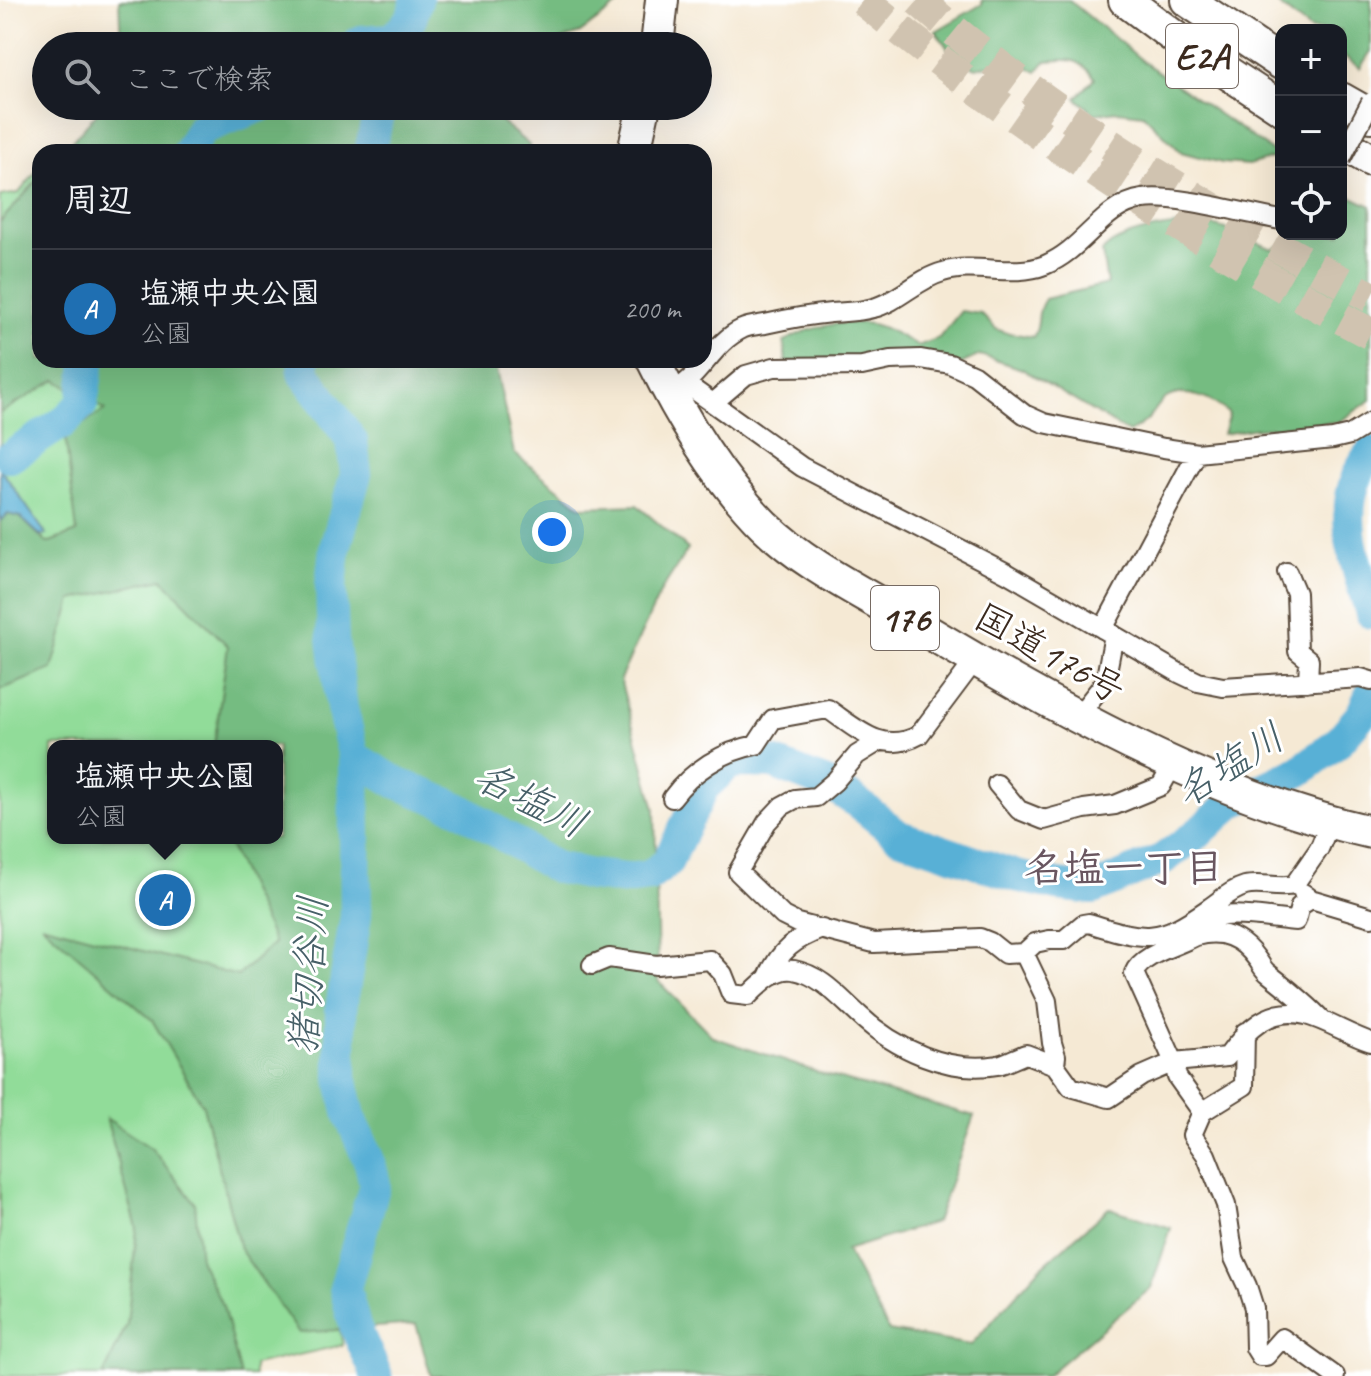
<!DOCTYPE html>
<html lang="ja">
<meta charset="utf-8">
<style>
:root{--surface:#171b24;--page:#242831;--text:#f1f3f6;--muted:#9ea1a6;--line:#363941;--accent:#1f6fb2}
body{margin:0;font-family:Caveat,"Klee One",sans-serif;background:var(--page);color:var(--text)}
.controls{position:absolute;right:24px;top:24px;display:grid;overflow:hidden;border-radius:16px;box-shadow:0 8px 32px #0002}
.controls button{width:72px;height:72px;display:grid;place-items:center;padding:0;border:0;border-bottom:2px solid var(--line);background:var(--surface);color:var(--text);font:40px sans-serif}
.you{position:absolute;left:552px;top:532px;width:28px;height:28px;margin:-20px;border:6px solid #fff;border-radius:50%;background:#1a73e8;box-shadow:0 0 0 12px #1a73e833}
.badge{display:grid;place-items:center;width:52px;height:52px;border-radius:50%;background:var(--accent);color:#fff;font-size:26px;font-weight:700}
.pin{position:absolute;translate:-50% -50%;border:4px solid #fff;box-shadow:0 2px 8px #0006}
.popup{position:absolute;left:47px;top:740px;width:236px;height:104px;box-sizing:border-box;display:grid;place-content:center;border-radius:16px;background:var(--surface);filter:drop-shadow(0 2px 6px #0005);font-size:26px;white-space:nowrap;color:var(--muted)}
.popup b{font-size:30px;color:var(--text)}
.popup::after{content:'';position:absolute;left:50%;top:100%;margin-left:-16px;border:16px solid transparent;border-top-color:var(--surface)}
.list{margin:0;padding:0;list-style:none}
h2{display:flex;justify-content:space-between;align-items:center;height:104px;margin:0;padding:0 32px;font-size:34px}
h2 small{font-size:26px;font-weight:400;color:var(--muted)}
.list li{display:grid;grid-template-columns:52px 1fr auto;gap:24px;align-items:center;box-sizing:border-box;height:120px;padding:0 32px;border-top:2px solid var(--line)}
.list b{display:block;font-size:30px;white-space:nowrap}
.list p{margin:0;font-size:26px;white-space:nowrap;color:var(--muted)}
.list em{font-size:26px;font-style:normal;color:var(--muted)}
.icon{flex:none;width:44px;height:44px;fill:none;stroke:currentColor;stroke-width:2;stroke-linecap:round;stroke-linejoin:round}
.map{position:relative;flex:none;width:1371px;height:1376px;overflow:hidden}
.search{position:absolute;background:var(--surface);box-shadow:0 8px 32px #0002;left:32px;top:32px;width:680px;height:88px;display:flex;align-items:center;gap:20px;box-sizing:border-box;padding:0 28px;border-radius:44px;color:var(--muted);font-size:30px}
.panel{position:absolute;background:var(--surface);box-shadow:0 8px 32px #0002;left:32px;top:144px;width:680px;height:224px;border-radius:24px}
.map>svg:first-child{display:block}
.green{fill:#91dc99;stroke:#66835c;stroke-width:2;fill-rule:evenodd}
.forest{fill:#74bc81;stroke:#587350;stroke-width:2}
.water{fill:#59b0d6;stroke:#4a6d7a;stroke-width:2}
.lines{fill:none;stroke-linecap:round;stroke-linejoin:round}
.river{stroke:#59b0d6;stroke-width:32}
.highway-tunnel{stroke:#d0c3b0;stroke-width:32;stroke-dasharray:32 16;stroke-linecap:butt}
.street-casing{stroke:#574739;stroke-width:22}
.highway-casing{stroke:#574739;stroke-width:36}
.street{stroke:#fff;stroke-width:18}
.highway{stroke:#fff;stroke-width:32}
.street-bridge-casing{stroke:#574739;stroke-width:22;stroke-linecap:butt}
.street-bridge{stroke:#fff;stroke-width:18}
.labels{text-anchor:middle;stroke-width:6;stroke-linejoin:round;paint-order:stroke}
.shield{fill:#fff;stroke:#766a62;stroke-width:2}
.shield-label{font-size:36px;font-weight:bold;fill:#3b2a1e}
.street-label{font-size:38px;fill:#3b2a1e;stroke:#fff}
.water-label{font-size:40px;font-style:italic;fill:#476068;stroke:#fff}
.neighbourhood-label{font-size:40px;font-weight:bold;fill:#695660;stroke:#fff}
</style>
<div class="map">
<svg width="1371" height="1376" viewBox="0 0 1371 1376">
<rect width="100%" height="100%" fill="#fff"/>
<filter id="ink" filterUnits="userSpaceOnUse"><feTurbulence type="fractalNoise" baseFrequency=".0125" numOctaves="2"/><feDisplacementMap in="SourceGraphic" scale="16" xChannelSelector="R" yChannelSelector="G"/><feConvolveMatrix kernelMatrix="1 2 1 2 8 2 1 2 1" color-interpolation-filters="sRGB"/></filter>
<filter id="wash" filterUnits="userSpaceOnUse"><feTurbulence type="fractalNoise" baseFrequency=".006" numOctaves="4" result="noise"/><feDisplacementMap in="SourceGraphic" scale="32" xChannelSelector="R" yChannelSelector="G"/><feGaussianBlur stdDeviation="1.8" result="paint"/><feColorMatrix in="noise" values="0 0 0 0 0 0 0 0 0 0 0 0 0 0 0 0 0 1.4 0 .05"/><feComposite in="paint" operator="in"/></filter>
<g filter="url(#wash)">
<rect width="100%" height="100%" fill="#f5e9d4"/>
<path class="green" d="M 40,167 L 40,360 L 290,360 L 329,1280 L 343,1345 L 254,1365 L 254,1376 L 0,1376 L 0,196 L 19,193 ZM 53,746 L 277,746 L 277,838 L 53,838 Z"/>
<path class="forest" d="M 119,0 L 622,0 L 622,2 L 580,33 L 543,46 L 121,46 Z
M 982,0 L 1069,0 L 1144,62 L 1279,156 L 1249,165 L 1222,163 L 1181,152 L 1143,114 L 1118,111 L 1095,114 L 1076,98 L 1095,78 C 1079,57 1070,59 1046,61 L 1037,72 L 1013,59 L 976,68 L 953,56 L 936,31 L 982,4 Z
M 1272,0 L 1371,0 L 1371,51 L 1360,68 L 1341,54 L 1341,30 L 1311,30 Z
M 103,106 L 482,106 L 529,145 L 530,152 L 62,152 Z
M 40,177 L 40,360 L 494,360 L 514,453 L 581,507 L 637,505 L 688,549 L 661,591 L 620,679 L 655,809 L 658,981 L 713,1037 L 826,1075 L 974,1116 L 936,1222 L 846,1250 L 889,1331 L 971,1345 L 1039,1269 L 1109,1208 L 1171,1228 L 1151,1288 L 1046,1376 L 431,1376 L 416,1324 L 299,1333 L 240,1249 L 203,1106 L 152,1020 L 41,924 L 238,976 L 274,943 L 226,838 L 277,838 L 277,746 L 214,746 L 228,646 L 162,579 L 72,600 L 52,669 L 0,690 L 0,521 L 8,514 L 20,517 L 47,543 L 77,532 L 65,435 L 105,410 L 56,380 L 0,413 L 0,222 Z
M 1346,194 L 1371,206 L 1371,400 L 1339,422 L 1251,429 L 1223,434 L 1229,414 C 1214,400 1185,386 1165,399 C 1159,403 1154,412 1149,418 C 1143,424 1136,428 1129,433 L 1022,369 L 980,355 L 948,370 L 909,355 L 786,363 L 784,342 C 805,327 845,320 871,324 C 886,326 904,339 918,346 L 939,338 L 961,311 L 981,314 L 996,329 L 1004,332 L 1033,337 C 1042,324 1034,315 1045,299 L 1107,284 L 1102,252 C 1119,230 1181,223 1208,225 C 1226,226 1255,242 1273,249 L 1307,234 L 1341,234 L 1341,204 Z
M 106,1118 L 152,1149 L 195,1203 L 200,1261 L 223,1306 L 241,1376 L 103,1376 L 127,1324 L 137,1228 Z"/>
<path class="water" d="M 0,468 L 46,534 L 41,536 L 20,517 L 8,514 L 0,521 Z"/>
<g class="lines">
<path class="river" d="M 354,46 L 361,41 L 392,39
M 391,46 L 392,39 L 411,19 L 417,0
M 188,152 L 201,129 L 261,106
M 370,152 L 380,106
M 304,360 L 303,372 L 352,441 L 356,474 L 335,548 L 331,586 L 333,639 L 342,708 L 354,757 L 356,915 L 341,1009 L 341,1077 L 350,1116 L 370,1163 L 375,1184 L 345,1288 L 355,1326 L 377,1376
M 1371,452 C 1332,503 1354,559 1371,613
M 10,457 L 62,423 L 82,404 L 89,360
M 354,757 L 397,783 L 459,808 L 554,867 L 591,875 L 626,879 L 649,876 L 667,863 L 704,787 L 730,763 L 745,762 L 773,763 L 834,787 L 859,804 L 899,836 L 1016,876 L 1058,885 L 1093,889 L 1163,859 L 1197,834 L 1232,803 L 1300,771 L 1338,742 L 1361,715 L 1371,693"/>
</g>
</g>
<g filter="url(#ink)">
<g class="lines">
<path class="highway-tunnel" d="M 863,0 C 1020,129 1191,240 1371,334
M 918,0 C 1051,116 1215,215 1371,297"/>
<g class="street-casing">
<path id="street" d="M 686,384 L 802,467 L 1007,573 L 1179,673 L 1198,682 L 1223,687 L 1361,678 L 1371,681
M 675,390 C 701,376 714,342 742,329 C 748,326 758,325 765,324 C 787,319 809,315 831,313 C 845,312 860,312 873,308 C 898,302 917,279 943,272 C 976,262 1012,278 1045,265 C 1085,249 1102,205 1143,199 C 1175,194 1246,214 1281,220
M 713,403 L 746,375 L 774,367 L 862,366 L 890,360 L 921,359 L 950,364 L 974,375 L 1024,414 L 1044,423 L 1164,448 L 1197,453 L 1333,439 L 1350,435 L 1371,422
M 1287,572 L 1296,593 L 1298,651 L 1309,660 L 1308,682
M 1103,629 L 1197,453
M 1078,716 L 1105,682 L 1114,635
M 878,742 L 857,755 L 835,781 L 816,797 L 795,799 L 782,806 L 767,822 L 738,872 L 783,916 L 797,923 L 874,943 L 980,938 L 990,942 L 1005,954 L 1024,953 L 1035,943 L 1049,940 L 1064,940 L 1083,924 L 1089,923 C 1146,941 1158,944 1209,908 C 1221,900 1231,890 1245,886 C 1260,882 1278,889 1294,885 L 1319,849 L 1330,823
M 997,784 L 1019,810 L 1044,820 L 1084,809 L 1115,805 L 1161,786 L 1174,763
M 672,798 C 692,771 723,751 756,745 L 773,719 L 828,709 C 857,729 883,755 919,735 L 976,659
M 1303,893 L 1311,899 L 1371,917
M 1196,936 C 1222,929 1241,937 1257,959 C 1261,964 1263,970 1269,974 C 1288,989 1305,1002 1322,1020
M 1024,953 L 1047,1001 L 1052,1043 L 1056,1056 L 1055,1065
M 592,965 L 609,958 L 656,965 L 710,960 L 723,974 L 731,994 L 748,996 C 760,984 776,967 794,970 C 821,975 840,998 859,1015 C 894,1048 948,1074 998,1065 C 1007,1063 1017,1057 1026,1054 L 1055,1065 L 1071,1087 L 1109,1098 L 1142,1076 L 1174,1062 L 1227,1057 C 1246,1030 1269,1006 1306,1015 C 1328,1021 1349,1035 1371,1042
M 768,977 C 780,950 795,939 822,929
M 1245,1032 L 1244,1086 L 1202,1112 L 1192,1135 L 1206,1155 L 1226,1205 L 1234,1258 L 1247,1286 L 1254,1308 L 1255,1348 L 1260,1356 L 1266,1356 L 1282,1338 L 1335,1376
M 1202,1112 L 1177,1077 L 1174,1062 L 1134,973 C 1142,953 1180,946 1197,935 C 1203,931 1208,921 1215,918 C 1232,911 1277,920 1296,921 L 1300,906 L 1311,899"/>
</g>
<g class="highway-casing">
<path id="highway" d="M 1125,0 L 1181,42 L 1281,108
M 1187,0 L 1281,63
M 657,46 L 662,0
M 1341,99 L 1371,116
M 1341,142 L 1371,160
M 634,152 L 644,106
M 653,360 C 682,419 717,478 764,525 C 804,564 857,590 905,618 C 1049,704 1206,795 1371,832"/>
</g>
<use href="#street" class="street"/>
<use href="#highway" class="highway"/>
<g class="street-bridge-casing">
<path id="street-bridge" d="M 1341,159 L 1371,102"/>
</g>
<use href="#street-bridge" class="street-bridge"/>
</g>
</g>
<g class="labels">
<g class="shield">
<rect x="1166" y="24" width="72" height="64" rx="6"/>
<rect x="871" y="586" width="68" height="64" rx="6"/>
</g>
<g class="shield-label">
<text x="1202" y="69">E2A</text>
<text x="905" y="631">176</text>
</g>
<g class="street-label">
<text transform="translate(1050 653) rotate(29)" y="13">国道176号</text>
</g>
<g class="water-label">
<text transform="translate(1229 764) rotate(-32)" y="14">名塩川</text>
<text transform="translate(531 799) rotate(27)" y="14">名塩川</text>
<text transform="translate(307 975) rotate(-86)" y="14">猪切谷川</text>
</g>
<g class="neighbourhood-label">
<text x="1124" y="881">名塩一丁目</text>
</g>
</g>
</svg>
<div class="controls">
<button>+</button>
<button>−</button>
<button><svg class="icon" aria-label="locate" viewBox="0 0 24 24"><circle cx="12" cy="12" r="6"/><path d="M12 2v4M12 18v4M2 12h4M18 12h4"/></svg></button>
</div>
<div class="you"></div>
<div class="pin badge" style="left:165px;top:900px">A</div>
<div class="popup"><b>塩瀬中央公園</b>公園</div>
<div class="search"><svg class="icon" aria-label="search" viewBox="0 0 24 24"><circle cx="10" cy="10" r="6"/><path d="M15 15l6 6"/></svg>ここで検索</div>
<section class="panel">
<h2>周辺<small></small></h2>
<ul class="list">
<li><span class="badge">A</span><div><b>塩瀬中央公園</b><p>公園</p></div><em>200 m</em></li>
</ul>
</section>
</div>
